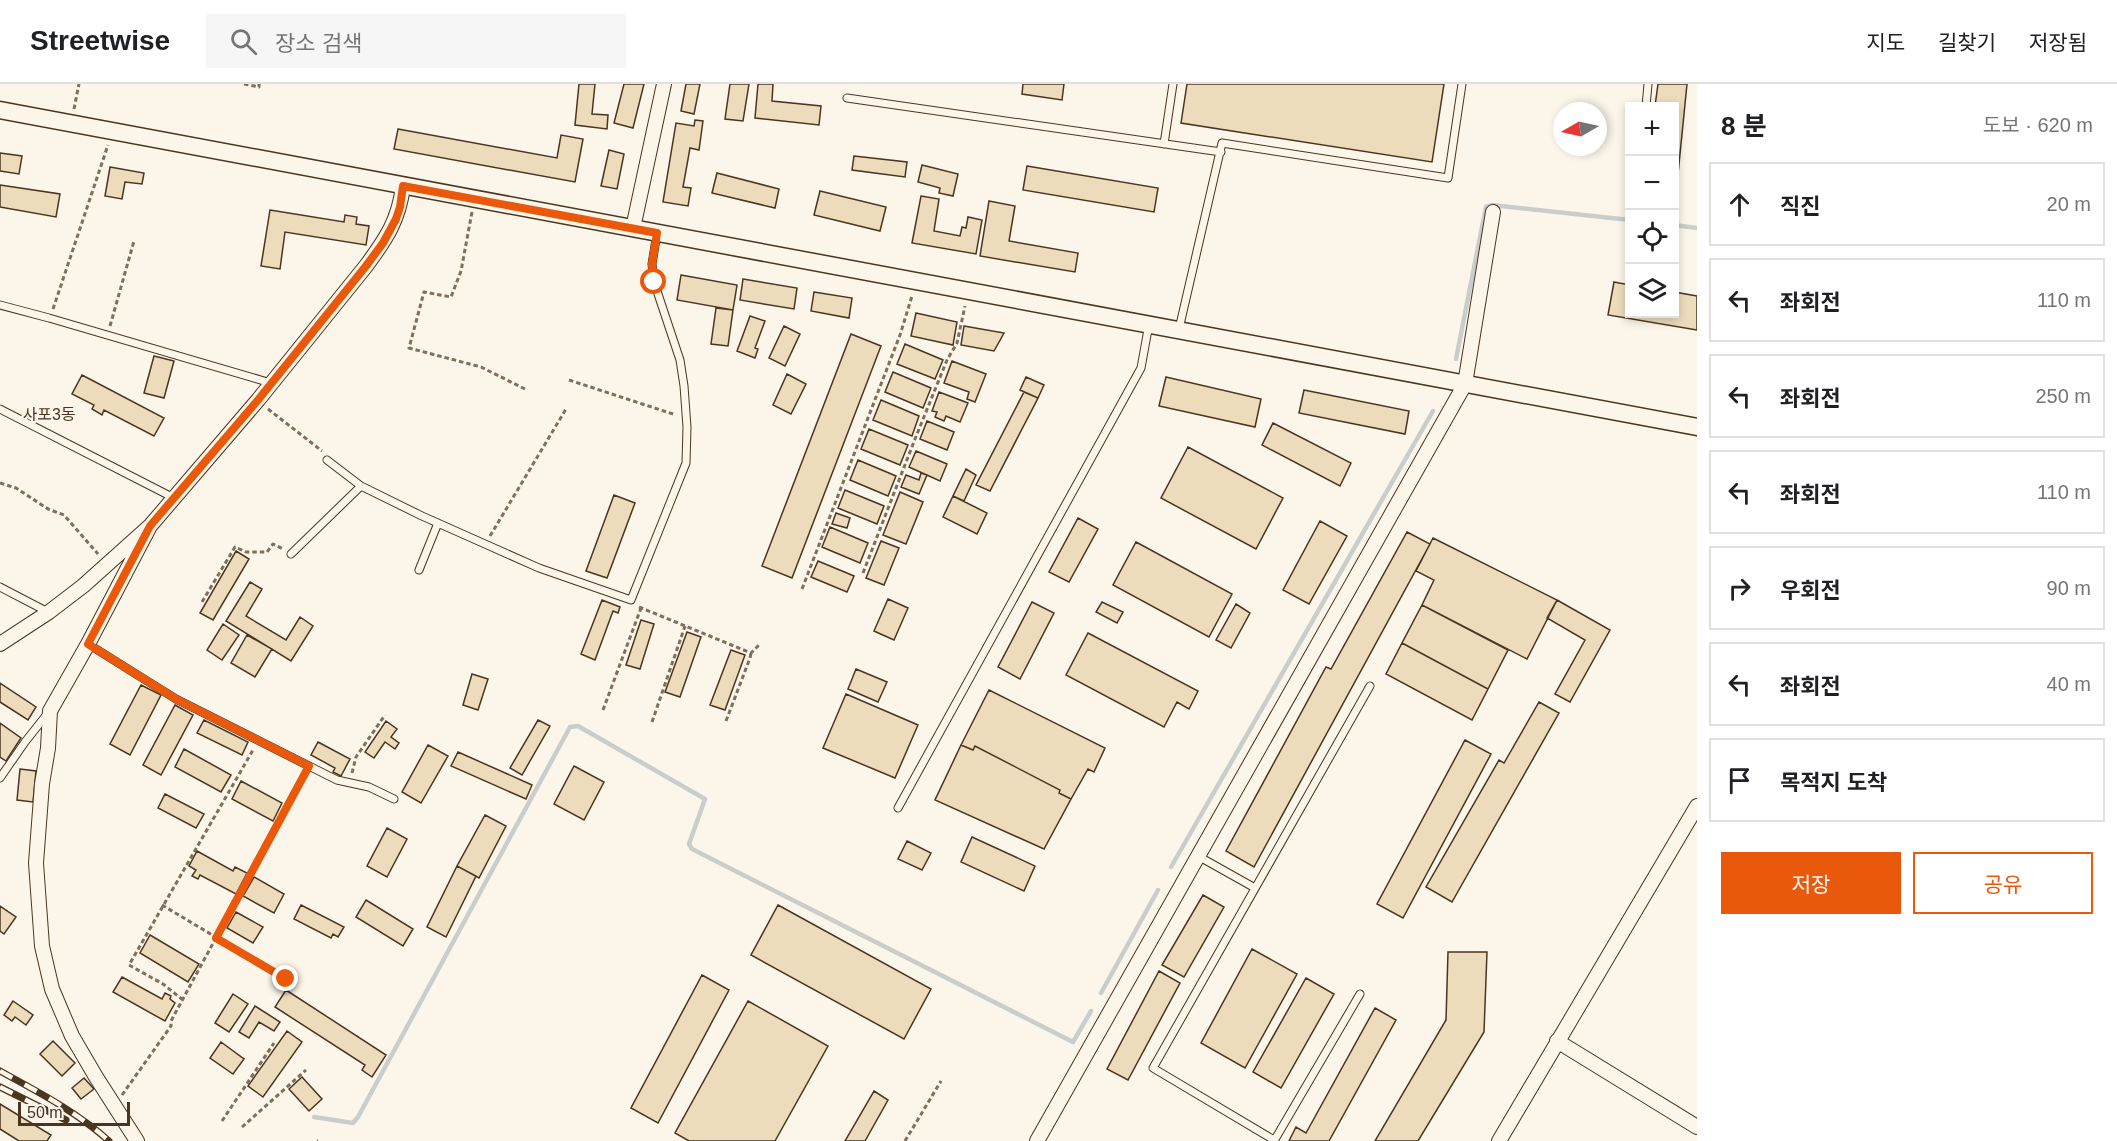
<!DOCTYPE html>
<html lang="ko">
<meta charset="utf-8">
<style>
:root{--surface:#fff;--page:#f6f6f6;--text:#202124;--muted:#757577;--line:#e0e0e0;--accent:#ea580c}
body{margin:0;font-family:Arial,"Noto Sans KR",sans-serif;background:var(--page);color:var(--text)}
.controls{position:absolute;right:18px;top:18px;display:grid;overflow:hidden;border-radius:0px;box-shadow:0 3px 9px #0003}
.controls button{width:54px;height:54px;display:grid;place-items:center;padding:0;border:0;border-bottom:2px solid var(--line);background:var(--surface);color:var(--text);font:30px sans-serif}
.compass{position:absolute;left:1553px;top:18px;width:54px;height:54px;border-radius:50%;background:var(--surface);box-shadow:0 3px 9px #0003;rotate:261deg}
.scale{position:absolute;left:18px;bottom:15px;width:112px;box-sizing:border-box;padding-left:6px;border:3px solid #4a3520;border-top:0;font-size:16px;line-height:21px;white-space:nowrap;color:#4a3520;-webkit-text-stroke:4px #fbf6e9;paint-order:stroke}
.stop{position:absolute;width:18px;height:18px;margin:-14px;border:4px solid #ea580c;border-radius:50%;background:#fff}
.stop.end{background:#ea580c;border-color:#fff;box-shadow:0 2px 6px #0008}
.list{margin:0;padding:0;list-style:none}
h2{display:flex;justify-content:space-between;align-items:center;height:78px;margin:0;padding:0 24px;font-size:26px}
h2 small{font-size:20px;font-weight:400;color:var(--muted)}
.list li{display:grid;grid-template-columns:39px 1fr auto;gap:18px;align-items:center;box-sizing:border-box;height:84px;margin:0 12px 12px;padding:0 12px;border:2px solid var(--line);border-radius:0px}
.list b{display:block;font-size:22px;white-space:nowrap}
.list em{font-size:20px;font-style:normal;color:var(--muted)}
.actions{display:flex;gap:12px;padding:18px 24px}
.actions a{flex:1;padding:14px 0;border:2px solid var(--accent);border-radius:0px;text-align:center;font-size:21px;color:var(--accent)}
.actions .main{background:var(--accent);color:#fff}
.icon{flex:none;width:33px;height:33px;fill:none;stroke:currentColor;stroke-width:2;stroke-linecap:round;stroke-linejoin:round}
.map{position:relative;flex:none;width:1697px;height:1057px;overflow:hidden}
header{display:flex;align-items:center;gap:36px;box-sizing:border-box;height:84px;padding:0 30px;background:var(--surface);border-bottom:2px solid var(--line)}
header strong{font-size:28px}
nav{display:flex;gap:33px;margin-inline-start:auto;font-size:21px}
.search{width:420px;height:54px;background:var(--page);display:flex;align-items:center;gap:15px;box-sizing:border-box;padding:0 21px;border-radius:0px;color:var(--muted);font-size:22px}
main{display:flex}
aside{flex:1;background:var(--surface)}
.map>svg:first-child{display:block}
.lines{fill:none;stroke-linecap:round;stroke-linejoin:round}
.stream{stroke:#c9cecd;stroke-width:4.5}
.building{fill:#ecdcbc;stroke:#4a3520;stroke-width:1.5}
.service-casing{stroke:#4a3520;stroke-width:9}
.minor-casing{stroke:#4a3520;stroke-width:16}
.tertiary-casing{stroke:#4a3520;stroke-width:19}
.path{stroke:#7f6f5c;stroke-width:3;stroke-dasharray:4.5 3;stroke-linecap:butt}
.service{stroke:#fbf6e9;stroke-width:7}
.minor{stroke:#fbf6e9;stroke-width:14}
.tertiary{stroke:#fbf6e9;stroke-width:16}
.rail-casing{stroke:#4a3520;stroke-width:7}
.rail{stroke:#fbf6e9;stroke-width:4.5;stroke-dasharray:14;stroke-linecap:butt}
.route{stroke:#ea580c;stroke-width:8}
.labels{text-anchor:middle;stroke-width:4.5;stroke-linejoin:round;paint-order:stroke}
.neighbourhood-label{font-size:16px;fill:#4a3520;stroke:#fbf6e9}
</style>
<header>
<strong>Streetwise</strong>
<div class="search"><svg class="icon" aria-label="search" viewBox="0 0 24 24"><circle cx="10" cy="10" r="6"/><path d="M15 15l6 6"/></svg>장소 검색</div>
<nav><a>지도</a><a>길찾기</a><a>저장됨</a></nav>
</header>
<main>
<div class="map">
<svg width="1697" height="1057" viewBox="0 0 1697 1057">
<rect width="100%" height="100%" fill="#fbf6e9"/>
<g class="lines">
<path class="stream" d="M 1674,141 L 1697,144
M 1456,275 L 1486,123 L 1492,121 L 1630,136
M 1171,783 L 1433,327
M 1101,909 L 1158,806
M 314,1033 L 353,1039 L 358,1033 L 570,643 L 578,642 L 705,715 L 689,760 L 692,765 L 1073,958 L 1091,927"/>
</g>
<path class="building" d="M 579,0 L 595,0 L 592,30 L 608,31 L 607,45 L 575,41 Z
M 624,0 L 644,0 L 633,44 L 614,39 Z
M 686,0 L 700,0 L 694,30 L 681,27 Z
M 730,0 L 749,0 L 743,37 L 725,35 Z
M 758,0 L 773,0 L 772,17 L 821,22 L 819,41 L 755,34 Z
M 1023,0 L 1064,0 L 1062,16 L 1022,10 Z
M 1187,0 L 1444,0 L 1432,78 L 1181,39 Z
M 1658,0 L 1687,0 L 1678,90 L 1674,90 L 1674,22 L 1655,22 Z
M 695,36 L 703,37 L 699,66 L 690,64 L 683,103 L 691,104 L 688,122 L 663,118 L 676,39 L 694,42 Z
M 398,45 L 557,74 L 561,51 L 583,55 L 575,98 L 394,65 Z
M 609,66 L 624,70 L 617,105 L 601,102 Z
M 0,69 L 22,72 L 19,90 L 0,87 Z
M 854,72 L 907,78 L 905,93 L 852,86 Z
M 922,81 L 958,90 L 953,112 L 939,109 L 940,104 L 918,98 Z
M 1027,82 L 1158,104 L 1154,128 L 1023,106 Z
M 110,83 L 144,89 L 142,100 L 125,98 L 122,115 L 105,112 Z
M 717,89 L 779,105 L 775,124 L 712,109 Z
M 0,101 L 60,110 L 56,133 L 0,123 Z
M 820,107 L 886,123 L 880,147 L 814,131 Z
M 921,112 L 939,115 L 934,147 L 960,152 L 962,143 L 966,144 L 968,133 L 982,136 L 976,170 L 912,159 Z
M 989,117 L 1015,122 L 1009,157 L 1078,169 L 1075,188 L 980,172 Z
M 270,126 L 344,138 L 345,131 L 357,133 L 356,140 L 369,142 L 366,161 L 285,148 L 280,185 L 261,182 Z
M 681,191 L 737,201 L 733,226 L 677,216 Z
M 743,195 L 797,204 L 794,225 L 740,216 Z
M 1614,198 L 1630,201 L 1630,230 L 1674,230 L 1674,208 L 1697,212 L 1697,246 L 1608,231 Z
M 814,208 L 852,214 L 849,234 L 811,227 Z
M 716,224 L 733,226 L 728,262 L 711,260 Z
M 916,229 L 957,238 L 953,261 L 911,252 Z
M 750,232 L 765,237 L 755,264 L 758,265 L 755,274 L 737,267 Z
M 784,242 L 800,250 L 785,282 L 769,274 Z
M 964,242 L 1004,249 L 994,267 L 961,261 Z
M 851,250 L 881,262 L 792,494 L 762,482 Z
M 905,260 L 943,276 L 935,295 L 897,280 Z
M 154,272 L 174,277 L 164,314 L 144,309 Z
M 952,277 L 986,290 L 975,318 L 967,315 L 969,308 L 944,299 Z
M 893,288 L 931,304 L 923,324 L 885,308 Z
M 787,290 L 806,300 L 791,330 L 773,321 Z
M 82,291 L 164,334 L 154,352 L 104,326 L 102,331 L 92,325 L 94,321 L 72,310 Z
M 1026,293 L 1044,301 L 1038,314 L 1020,306 Z
M 1166,293 L 1261,315 L 1255,343 L 1159,322 Z
M 1304,306 L 1409,327 L 1405,350 L 1299,329 Z
M 939,308 L 968,319 L 960,338 L 946,332 L 944,337 L 935,333 L 937,328 L 932,327 Z
M 1024,308 L 1038,314 L 990,407 L 976,401 Z
M 881,316 L 919,332 L 912,352 L 873,336 Z
M 927,337 L 954,348 L 947,366 L 920,355 Z
M 1273,339 L 1351,379 L 1340,402 L 1262,361 Z
M 869,345 L 908,361 L 900,381 L 861,365 Z
M 1188,363 L 1283,414 L 1256,465 L 1161,414 Z
M 916,367 L 947,380 L 940,397 L 909,383 Z
M 858,376 L 896,392 L 888,412 L 850,396 Z
M 966,385 L 976,391 L 964,417 L 953,412 Z
M 921,389 L 927,391 L 919,410 L 901,403 L 906,391 L 919,396 Z
M 845,406 L 884,422 L 877,440 L 838,424 Z
M 900,408 L 923,418 L 906,460 L 883,451 Z
M 614,411 L 635,419 L 607,494 L 586,487 Z
M 953,412 L 987,429 L 977,450 L 943,433 Z
M 836,429 L 850,434 L 847,444 L 832,440 Z
M 1078,434 L 1098,445 L 1069,498 L 1049,488 Z
M 1320,437 L 1347,452 L 1309,520 L 1283,506 Z
M 830,443 L 868,459 L 860,479 L 822,463 Z
M 1407,448 L 1430,460 L 1254,783 L 1226,767 L 1326,583 L 1331,585 Z
M 1433,454 L 1557,516 L 1527,575 L 1422,521 L 1434,496 L 1416,487 Z
M 881,457 L 899,464 L 884,501 L 866,494 Z
M 1136,458 L 1232,510 L 1209,553 L 1113,501 Z
M 236,467 L 249,475 L 213,536 L 200,529 Z
M 818,477 L 854,492 L 847,508 L 811,493 Z
M 250,498 L 262,505 L 246,532 L 286,556 L 300,533 L 313,542 L 291,577 L 226,537 Z
M 888,515 L 908,524 L 894,556 L 874,547 Z
M 602,516 L 620,523 L 618,529 L 613,527 L 595,576 L 581,570 Z
M 1557,516 L 1610,546 L 1570,618 L 1555,610 L 1585,556 L 1547,534 Z
M 1032,518 L 1054,529 L 1020,595 L 998,583 Z
M 1102,518 L 1123,528 L 1117,539 L 1096,528 Z
M 1236,520 L 1250,529 L 1231,564 L 1216,556 Z
M 1422,521 L 1508,566 L 1488,605 L 1402,559 Z
M 641,536 L 654,540 L 640,585 L 626,581 Z
M 223,540 L 239,551 L 222,576 L 207,566 Z
M 687,548 L 701,553 L 680,613 L 665,608 Z
M 1088,549 L 1198,607 L 1189,625 L 1177,618 L 1164,643 L 1066,591 Z
M 247,551 L 272,565 L 255,593 L 231,579 Z
M 1402,559 L 1488,605 L 1472,636 L 1386,590 Z
M 731,566 L 745,571 L 725,626 L 710,621 Z
M 856,585 L 887,598 L 878,618 L 848,605 Z
M 472,590 L 488,595 L 478,626 L 463,621 Z
M 0,599 L 36,623 L 28,636 L 0,618 Z
M 141,601 L 161,611 L 130,671 L 110,660 Z
M 989,606 L 1105,664 L 1094,688 L 1088,685 L 1071,715 L 1059,709 L 1060,706 L 975,662 L 973,666 L 961,661 Z
M 846,610 L 918,641 L 895,694 L 823,664 Z
M 1539,618 L 1559,629 L 1452,818 L 1426,803 L 1499,676 L 1504,679 Z
M 175,621 L 193,631 L 161,691 L 143,681 Z
M 204,636 L 248,658 L 242,671 L 197,649 Z
M 538,636 L 550,642 L 522,691 L 510,684 Z
M 386,637 L 397,645 L 391,653 L 399,659 L 395,665 L 385,658 L 374,674 L 365,668 Z
M 0,639 L 21,654 L 6,677 L 0,673 Z
M 1465,656 L 1491,670 L 1403,834 L 1377,820 Z
M 318,658 L 350,675 L 341,692 L 333,688 L 335,684 L 311,671 Z
M 428,661 L 448,672 L 421,719 L 402,708 Z
M 961,661 L 973,666 L 975,662 L 1060,706 L 1059,709 L 1071,715 L 1044,765 L 935,716 Z
M 184,665 L 231,691 L 221,708 L 175,683 Z
M 458,668 L 532,701 L 526,715 L 451,682 Z
M 574,682 L 604,698 L 584,736 L 554,720 Z
M 20,685 L 36,687 L 33,718 L 17,716 Z
M 241,697 L 282,719 L 273,737 L 232,715 Z
M 165,710 L 204,730 L 196,744 L 158,724 Z
M 485,731 L 506,742 L 479,794 L 457,782 Z
M 387,744 L 407,755 L 387,793 L 367,782 Z
M 972,753 L 1035,782 L 1024,807 L 961,778 Z
M 907,757 L 931,769 L 922,786 L 898,775 Z
M 197,767 L 233,787 L 235,783 L 247,789 L 236,810 L 200,791 L 198,795 L 192,792 L 196,786 L 189,782 Z
M 457,782 L 476,792 L 446,853 L 427,843 Z
M 254,793 L 284,810 L 274,829 L 243,812 Z
M 1203,811 L 1224,823 L 1184,893 L 1162,881 Z
M 366,816 L 413,845 L 403,862 L 356,833 Z
M 301,821 L 344,843 L 338,853 L 333,850 L 331,854 L 294,835 Z
M 778,821 L 931,905 L 904,955 L 751,871 Z
M 0,822 L 16,833 L 4,850 L 0,847 Z
M 236,828 L 263,843 L 253,859 L 227,844 Z
M 150,851 L 199,880 L 188,898 L 140,869 Z
M 1252,865 L 1297,890 L 1245,984 L 1201,959 Z
M 1448,868 L 1487,868 L 1484,948 L 1418,1057 L 1375,1057 L 1446,936 Z
M 1159,887 L 1180,899 L 1128,996 L 1107,985 Z
M 702,891 L 729,906 L 658,1039 L 631,1024 Z
M 122,893 L 162,915 L 165,909 L 171,912 L 170,915 L 175,919 L 165,937 L 113,908 Z
M 1306,894 L 1334,910 L 1281,1004 L 1253,988 Z
M 286,906 L 386,971 L 372,993 L 362,986 L 365,981 L 275,923 Z
M 233,910 L 248,920 L 229,948 L 215,939 Z
M 13,917 L 33,931 L 26,941 L 15,933 L 12,937 L 4,931 Z
M 748,917 L 828,962 L 775,1057 L 689,1057 L 675,1049 Z
M 255,922 L 280,938 L 274,947 L 259,938 L 249,954 L 239,948 Z
M 1375,924 L 1396,936 L 1329,1057 L 1289,1057 L 1296,1043 L 1306,1049 Z
M 287,947 L 302,958 L 263,1013 L 248,1002 Z
M 53,957 L 75,979 L 62,992 L 40,970 Z
M 221,958 L 244,975 L 233,990 L 210,974 Z
M 302,993 L 322,1015 L 309,1027 L 289,1005 Z
M 84,994 L 94,1005 L 81,1015 L 72,1004 Z
M 874,1007 L 888,1016 L 865,1057 L 845,1057 Z
M 0,1020 L 51,1051 L 47,1057 L 19,1057 L 0,1045 Z"/>
<g class="lines">
<g class="service-casing">
<path id="service" d="M 847,14 L 1221,68
M 1646,22 L 1648,0
M 1164,60 L 1173,0
M 0,221 L 49,234 L 271,299
M 1179,245 L 1222,59 L 1448,94 L 1462,0
M 0,325 L 174,414
M 327,376 L 361,402 L 422,432 L 539,484 L 631,516 L 686,379 L 687,343 L 684,302 L 680,276 L 654,198 L 652,180 L 657,149
M 291,470 L 361,402
M 419,486 L 438,439
M 0,503 L 48,528
M 88,560 L 176,615 L 309,682 L 337,696 L 369,703 L 394,715
M 0,694 L 25,658 L 48,629
M 898,724 L 1141,284 L 1149,240
M 1198,772 L 1255,804
M 1274,1056 L 1153,984 L 1370,602
M 1274,1057 L 1360,910"/>
</g>
<g class="minor-casing">
<path id="minor" d="M 633,144 L 664,0
M 0,560 L 49,528 L 83,502 L 150,442 L 258,316 L 366,182 C 386,155 399,136 403,102
M 1557,957 L 1697,1043
M 137,1057 L 96,993 L 72,952 L 52,905 L 42,862 L 36,779 L 42,700 L 48,664 L 50,627 L 88,560 L 150,442
M 1037,1057 L 1465,300 L 1493,128
M 1499,1057 L 1697,722"/>
</g>
<g class="tertiary-casing">
<path id="tertiary" d="M 0,26 L 1697,343"/>
</g>
<path class="path" d="M 244,0 L 259,3 L 259,0
M 74,25 L 79,0
M 472,128 L 461,187 L 451,213 L 424,208 L 409,264 L 481,283 L 525,305
M 53,225 L 108,61
M 110,242 L 134,157
M 569,296 L 676,331
M 268,325 L 322,367
M 0,399 L 16,404 L 48,425 L 64,431 L 98,470
M 490,452 L 566,325
M 863,489 L 915,355 L 947,276 L 957,259 L 965,222
M 802,505 L 900,251 L 912,212
M 202,518 L 235,463 L 246,468 L 267,468 L 273,460 L 283,465
M 639,523 L 751,569 L 760,560
M 603,626 L 641,524
M 726,637 L 750,574 L 751,569
M 652,638 L 685,542
M 352,689 L 356,673 L 385,631
M 162,821 L 286,895
M 183,916 L 163,900 L 129,881 L 253,666
M 122,1011 L 171,942 L 171,937 L 305,689
M 222,1037 L 274,959
M 242,1043 L 306,986
M 317,1057 L 318,1057
M 905,1057 L 941,997"/>
<use href="#service" class="service"/>
<use href="#minor" class="minor"/>
<use href="#tertiary" class="tertiary"/>
<g class="rail-casing">
<path id="rail" d="M 0,987 C 38,1008 77,1028 109,1057
M 0,1003 L 66,1036"/>
</g>
<use href="#rail" class="rail"/>
</g>
<g class="lines">
<path class="route" d="M 286,895 L 216,854 L 309,682 L 176,615 L 88,560 L 150,442 L 258,316 L 366,182 L 383,159 L 396,135 L 400,123 L 403,102 L 657,149 L 652,180 L 654,198"/>
</g>
<g class="labels">
<g class="neighbourhood-label">
<text x="49" y="336">사포3동</text>
</g>
</g>
</svg>
<div class="controls">
<button>+</button>
<button>−</button>
<button><svg class="icon" aria-label="locate" viewBox="0 0 24 24"><circle cx="12" cy="12" r="6"/><path d="M12 2v4M12 18v4M2 12h4M18 12h4"/></svg></button>
<button><svg class="icon" aria-label="layers" viewBox="0 0 24 24"><path d="M12 4l9 5-9 5-9-5zM3 14l9 5 9-5"/></svg></button>
</div>
<svg class="compass" viewBox="-18 -18 36 36"><path d="M0-13l5 13h-10z" fill="#e53935"/><path d="M0 13l5-13h-10z" fill="#757577"/></svg>
<div class="scale">50 m</div>
<div class="stop" style="left:654px;top:198px"></div>
<div class="stop end" style="left:286px;top:895px"></div>
</div>
<aside>
<h2>8 분<small>도보 · 620 m</small></h2>
<ul class="list">
<li><svg class="icon" aria-label="ahead" viewBox="0 0 24 24"><path d="M12 20V5M6 11l6-6 6 6"/></svg><div><b>직진</b></div><em>20 m</em></li>
<li><svg class="icon" aria-label="left" viewBox="0 0 24 24"><path d="M17 20v-9H6M10 6l-5 5 5 5"/></svg><div><b>좌회전</b></div><em>110 m</em></li>
<li><svg class="icon" aria-label="left" viewBox="0 0 24 24"><path d="M17 20v-9H6M10 6l-5 5 5 5"/></svg><div><b>좌회전</b></div><em>250 m</em></li>
<li><svg class="icon" aria-label="left" viewBox="0 0 24 24"><path d="M17 20v-9H6M10 6l-5 5 5 5"/></svg><div><b>좌회전</b></div><em>110 m</em></li>
<li><svg class="icon" aria-label="right" viewBox="0 0 24 24"><path d="M7 20v-9h11M14 6l5 5-5 5"/></svg><div><b>우회전</b></div><em>90 m</em></li>
<li><svg class="icon" aria-label="left" viewBox="0 0 24 24"><path d="M17 20v-9H6M10 6l-5 5 5 5"/></svg><div><b>좌회전</b></div><em>40 m</em></li>
<li><svg class="icon" aria-label="arrive" viewBox="0 0 24 24"><path d="M6 21V4h12l-3 4 3 4H6"/></svg><div><b>목적지 도착</b></div></li>
</ul>
<div class="actions"><a class="main">저장</a><a>공유</a></div>
</aside>
</main>
